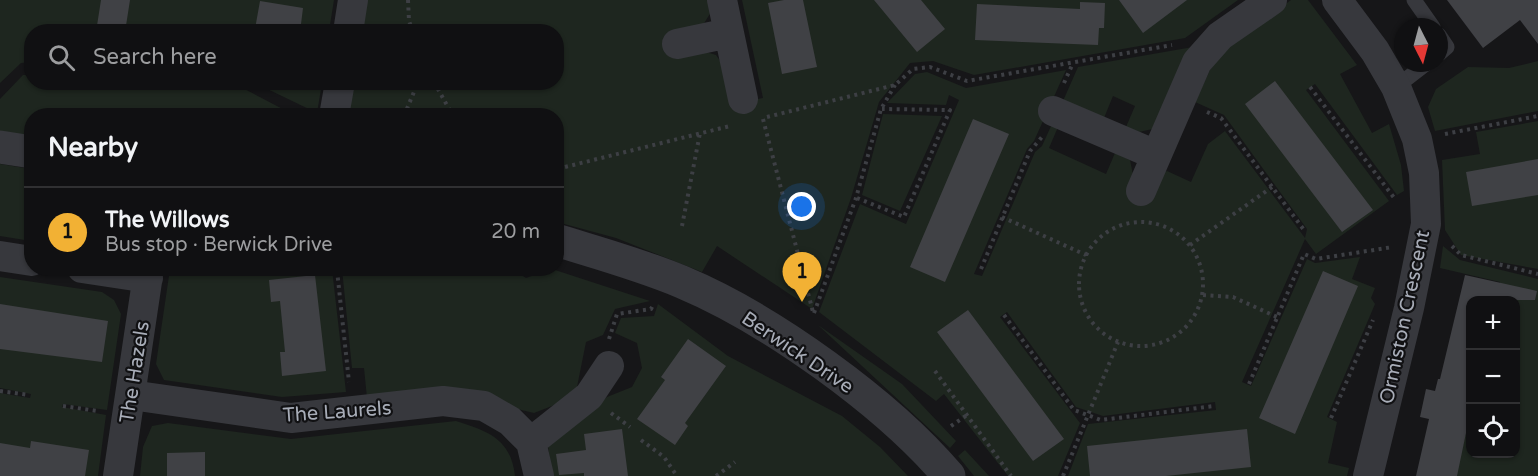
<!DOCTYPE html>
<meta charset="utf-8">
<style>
:root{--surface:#101012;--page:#1e1e20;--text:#f1f3f6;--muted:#9c9d9f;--line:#303032;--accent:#f2b134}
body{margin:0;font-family:"Varela Round",sans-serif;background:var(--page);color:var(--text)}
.controls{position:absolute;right:18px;bottom:18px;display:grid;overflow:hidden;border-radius:12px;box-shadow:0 2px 4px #0004}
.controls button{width:54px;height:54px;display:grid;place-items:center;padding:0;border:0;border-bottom:2px solid var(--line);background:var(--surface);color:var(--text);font:30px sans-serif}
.compass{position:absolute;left:1394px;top:18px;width:54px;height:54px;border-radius:50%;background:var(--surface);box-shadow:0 2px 4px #0004;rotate:174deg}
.you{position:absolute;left:802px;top:207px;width:21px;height:21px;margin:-15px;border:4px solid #fff;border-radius:50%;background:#1a73e8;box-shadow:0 0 0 9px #1a73e833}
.badge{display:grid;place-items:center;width:39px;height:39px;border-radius:50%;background:var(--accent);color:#111;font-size:20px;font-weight:700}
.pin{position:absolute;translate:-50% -50px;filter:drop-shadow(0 2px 3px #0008)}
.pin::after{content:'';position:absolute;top:32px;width:21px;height:18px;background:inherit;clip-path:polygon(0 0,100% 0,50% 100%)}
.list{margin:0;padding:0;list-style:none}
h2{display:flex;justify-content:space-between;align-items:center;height:78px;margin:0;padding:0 24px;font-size:26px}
h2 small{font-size:20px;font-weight:400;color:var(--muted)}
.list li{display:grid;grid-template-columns:39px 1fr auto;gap:18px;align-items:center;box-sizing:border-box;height:90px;padding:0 24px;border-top:2px solid var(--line)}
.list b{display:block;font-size:22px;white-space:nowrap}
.list p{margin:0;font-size:20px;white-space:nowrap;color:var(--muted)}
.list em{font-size:20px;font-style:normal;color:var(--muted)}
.icon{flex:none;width:33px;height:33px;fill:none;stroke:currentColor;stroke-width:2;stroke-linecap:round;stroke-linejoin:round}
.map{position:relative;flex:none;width:1538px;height:476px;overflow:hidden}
.search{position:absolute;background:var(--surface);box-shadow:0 2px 4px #0004;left:24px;top:24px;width:540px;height:66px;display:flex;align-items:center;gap:15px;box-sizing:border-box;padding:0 21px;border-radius:24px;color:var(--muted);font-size:22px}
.panel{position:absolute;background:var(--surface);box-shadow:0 2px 4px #0004;left:24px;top:108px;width:540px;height:168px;border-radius:24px}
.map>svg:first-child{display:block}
.green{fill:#1e261f}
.building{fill:#404145}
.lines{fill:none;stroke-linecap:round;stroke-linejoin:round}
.path{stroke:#3d3f44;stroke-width:4;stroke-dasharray:3 4.5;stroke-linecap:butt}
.service{stroke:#37383d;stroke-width:15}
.minor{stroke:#37383d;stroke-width:30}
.tertiary{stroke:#37383d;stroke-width:33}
.labels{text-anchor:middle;stroke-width:4.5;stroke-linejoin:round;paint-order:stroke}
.street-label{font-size:20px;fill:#a8adb8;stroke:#111113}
</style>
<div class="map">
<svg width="1538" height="476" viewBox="0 0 1538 476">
<rect width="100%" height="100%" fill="#161618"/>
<path class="green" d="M 0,0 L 334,0 L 329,31 L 32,32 L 31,62 L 21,63 L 0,83 Z
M 365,0 L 709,0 L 711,12 L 703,25 L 703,51 L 716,55 L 723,65 L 731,104 L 763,98 L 742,0 L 1238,0 L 1185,38 L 974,75 L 933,61 L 910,63 L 879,102 L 851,198 L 812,309 L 717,246 L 702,272 L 616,238 L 557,222 L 556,116 L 347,116 L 352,83 L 556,82 L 556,32 L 360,31 Z
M 1291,0 L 1308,0 L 1357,65 L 1340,74 L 1372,133 L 1389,124 L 1401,165 L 1404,191 L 1397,195 L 1315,84 L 1306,90 L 1389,201 L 1316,254 L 1305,239 L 1242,382 L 1251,386 L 1307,259 L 1315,263 L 1360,257 L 1352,279 L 1375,288 L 1371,298 L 1375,304 L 1327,417 L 1337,422 L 1328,463 L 1349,468 L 1347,476 L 1068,476 L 1088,424 L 1216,410 L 1215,402 L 1103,416 L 1076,407 L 1007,312 L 1000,317 L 1080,423 L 1058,476 L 1008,476 L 944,394 L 936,401 L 819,312 L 860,204 L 906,224 L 959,100 L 949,95 L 946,105 L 887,103 L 915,74 L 927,72 L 966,88 L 1066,70 L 1034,141 L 1027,149 L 974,274 L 982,276 L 1035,152 L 1042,146 L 1052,124 L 1058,127 L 1049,148 L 1106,174 L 1115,153 L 1130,160 L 1133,175 L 1158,175 L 1167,171 L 1191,182 L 1208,144 L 1225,131 L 1305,238 L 1307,229 L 1224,115 L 1195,102 L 1217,55 Z
M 1193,47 L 1157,128 L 1139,132 L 1126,127 L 1135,106 L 1113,96 L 1104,118 L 1063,101 L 1078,67 Z
M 1538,61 L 1538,111 L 1435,131 L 1428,107 L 1436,89 L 1468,67 L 1509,68 Z
M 23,75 L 31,75 L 32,82 L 233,83 L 294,115 L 32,116 L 31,136 L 0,131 L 0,99 Z
M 255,83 L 322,83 L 317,113 Z
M 883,114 L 942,116 L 900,211 L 862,195 Z
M 1538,121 L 1538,269 L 1461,255 L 1445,230 L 1442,160 L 1480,154 L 1476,132 Z
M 0,164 L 31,169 L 31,241 L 0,236 Z
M 1443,246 L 1460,260 L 1538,279 L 1538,476 L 1456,476 L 1470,414 L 1470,454 L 1516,454 L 1516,300 L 1497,300 L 1500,282 L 1440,268 Z
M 170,269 L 332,269 L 346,392 L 282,397 L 164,380 L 156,364 Z
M 342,269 L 512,269 L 526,278 L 552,269 L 650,301 L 615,309 L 603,335 L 586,342 L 577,387 L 557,404 L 534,413 L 513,408 L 367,398 L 364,368 L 352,368 Z
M 0,277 L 102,292 L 114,300 L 121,314 L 107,410 L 63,404 L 62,407 L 106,415 L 98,476 L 0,476 L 0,393 L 30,398 L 31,394 L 0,388 Z
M 658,304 L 728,356 L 842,416 L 880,447 L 908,476 L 552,476 L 548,446 L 607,397 L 632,387 L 642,368 L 637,343 L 615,333 L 621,318 L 654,316 Z
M 818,325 L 902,384 L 956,441 L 950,448 Z
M 456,421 C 488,431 511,439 515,476 L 140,476 L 143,447 L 152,426 L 168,423 L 291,439 Z
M 965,450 L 989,476 L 974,476 L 958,456 Z"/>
<path class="building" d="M 101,0 L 130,0 L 125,32 L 96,32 Z
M 784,0 L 803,0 L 817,67 L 782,74 L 768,3 Z
M 874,0 L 921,0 L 945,29 L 917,52 Z
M 1119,0 L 1187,0 L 1143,33 Z
M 1447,0 L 1538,0 L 1538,44 L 1520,20 L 1483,48 Z
M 260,1 L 303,8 L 300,32 L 255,29 Z
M 1080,2 L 1105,3 L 1104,28 L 1099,28 L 1098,45 L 975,40 L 977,4 L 1080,9 Z
M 1275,81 L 1373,210 L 1342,232 L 1245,104 Z
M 973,119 L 1009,134 L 945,282 L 910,267 Z
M 1538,159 L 1538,195 L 1472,206 L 1466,172 Z
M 1323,271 L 1358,286 L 1295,434 L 1259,418 Z
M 315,275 L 326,371 L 282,376 L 280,352 L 285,352 L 280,301 L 271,302 L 269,280 Z
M 1465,275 L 1537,291 L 1535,300 L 1470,300 L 1470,414 L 1457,476 L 1416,476 L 1429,419 L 1420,417 L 1426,389 L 1435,391 L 1438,379 L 1440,379 Z
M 0,304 L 108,321 L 102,362 L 0,349 Z
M 968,310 L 1064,439 L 1033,461 L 937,332 Z
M 688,339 L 726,366 L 685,423 L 688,426 L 675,445 L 637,419 L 665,380 L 661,377 Z
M 622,429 L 628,476 L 584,476 L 584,473 L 559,475 L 556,454 L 586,450 L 584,434 Z
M 1247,429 L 1251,467 L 1166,476 L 1090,476 L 1087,446 Z
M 31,441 L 89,450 L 85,476 L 0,476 L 0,443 L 30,448 Z
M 205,452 L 205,476 L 167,476 L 167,453 Z"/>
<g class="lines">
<path class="path" d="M 408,0 L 409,21 L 413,32
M 434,82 L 453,116
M 1064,83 L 1073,63
M 1310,87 L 1395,199
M 1207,112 L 1221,118 L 1304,230
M 404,116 L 418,82
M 767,117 L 895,85 L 913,69 L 930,67 L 967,81 L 1172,45
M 763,119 L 813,312
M 1445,134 L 1538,116
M 565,167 L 730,126
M 857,198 L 904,217 L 950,110 L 882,109
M 1002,217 L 1086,255
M1079 284a62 62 0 1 1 124 0a62 62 0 1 1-124 0Z
M 682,226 L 700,133
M 1190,245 L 1272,187
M 1452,246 L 1461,255 L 1538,274
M 981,269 L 1030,151 L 1042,137
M 337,270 L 349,382
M 1203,295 L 1233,297 L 1277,317
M 814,313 L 856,198 L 881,109 L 895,85
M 1004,315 L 1074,410 L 1101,420 L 1214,406
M 609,339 L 617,314 L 651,309 L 654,303
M 935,371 L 1011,476
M 1249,384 L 1304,254 L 1316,259 L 1393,247
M 0,391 L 29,395
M 63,406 L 98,411
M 611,413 L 630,427
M 1331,418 L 1373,320
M 951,426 L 967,415
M 641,440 L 664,457 L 677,476
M 716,476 L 735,462
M 1063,476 L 1118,342"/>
<path class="service" d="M 1414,0 L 1433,27
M 1439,35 L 1447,47 L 1439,54
M 1396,87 L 1427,63"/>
<path class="minor" d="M 722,0 L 743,99
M 1337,0 L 1375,51 L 1396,87 L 1417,139 L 1424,173 L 1426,224 L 1409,308 L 1368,476
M 348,32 L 353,0
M 677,44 L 729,33
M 1053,111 L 1156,155
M 334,116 L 340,82
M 1141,191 L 1197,62 L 1220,36 L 1272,0
M 0,256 L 32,261
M 82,268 L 148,278
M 131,395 L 291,418 L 443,401 L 484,406 L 510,421 L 531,442 L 539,476
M 531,442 L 589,396 L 609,366
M 118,476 L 149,268"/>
<path class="tertiary" d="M 0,147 L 32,152
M 556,240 C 598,253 642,265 682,282 C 770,319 887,403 949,476"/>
</g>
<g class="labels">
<g class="street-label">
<text transform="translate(1404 317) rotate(-78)" y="7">Ormiston Crescent</text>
<text transform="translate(798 352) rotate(34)" y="7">Berwick Drive</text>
<text transform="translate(134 372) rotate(-81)" y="7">The Hazels</text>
<text transform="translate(337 411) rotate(-4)" y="7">The Laurels</text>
</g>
</g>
</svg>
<div class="controls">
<button>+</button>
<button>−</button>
<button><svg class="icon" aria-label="locate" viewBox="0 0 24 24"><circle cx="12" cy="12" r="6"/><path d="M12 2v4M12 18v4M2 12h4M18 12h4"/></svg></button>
</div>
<svg class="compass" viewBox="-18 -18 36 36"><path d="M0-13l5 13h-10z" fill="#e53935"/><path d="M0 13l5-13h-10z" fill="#9c9d9f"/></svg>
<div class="you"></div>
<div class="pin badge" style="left:802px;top:302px">1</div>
<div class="search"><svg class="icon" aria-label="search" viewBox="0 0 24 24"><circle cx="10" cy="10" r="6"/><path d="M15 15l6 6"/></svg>Search here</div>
<section class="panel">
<h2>Nearby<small></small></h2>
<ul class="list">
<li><span class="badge">1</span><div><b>The Willows</b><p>Bus stop · Berwick Drive</p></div><em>20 m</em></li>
</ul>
</section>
</div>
